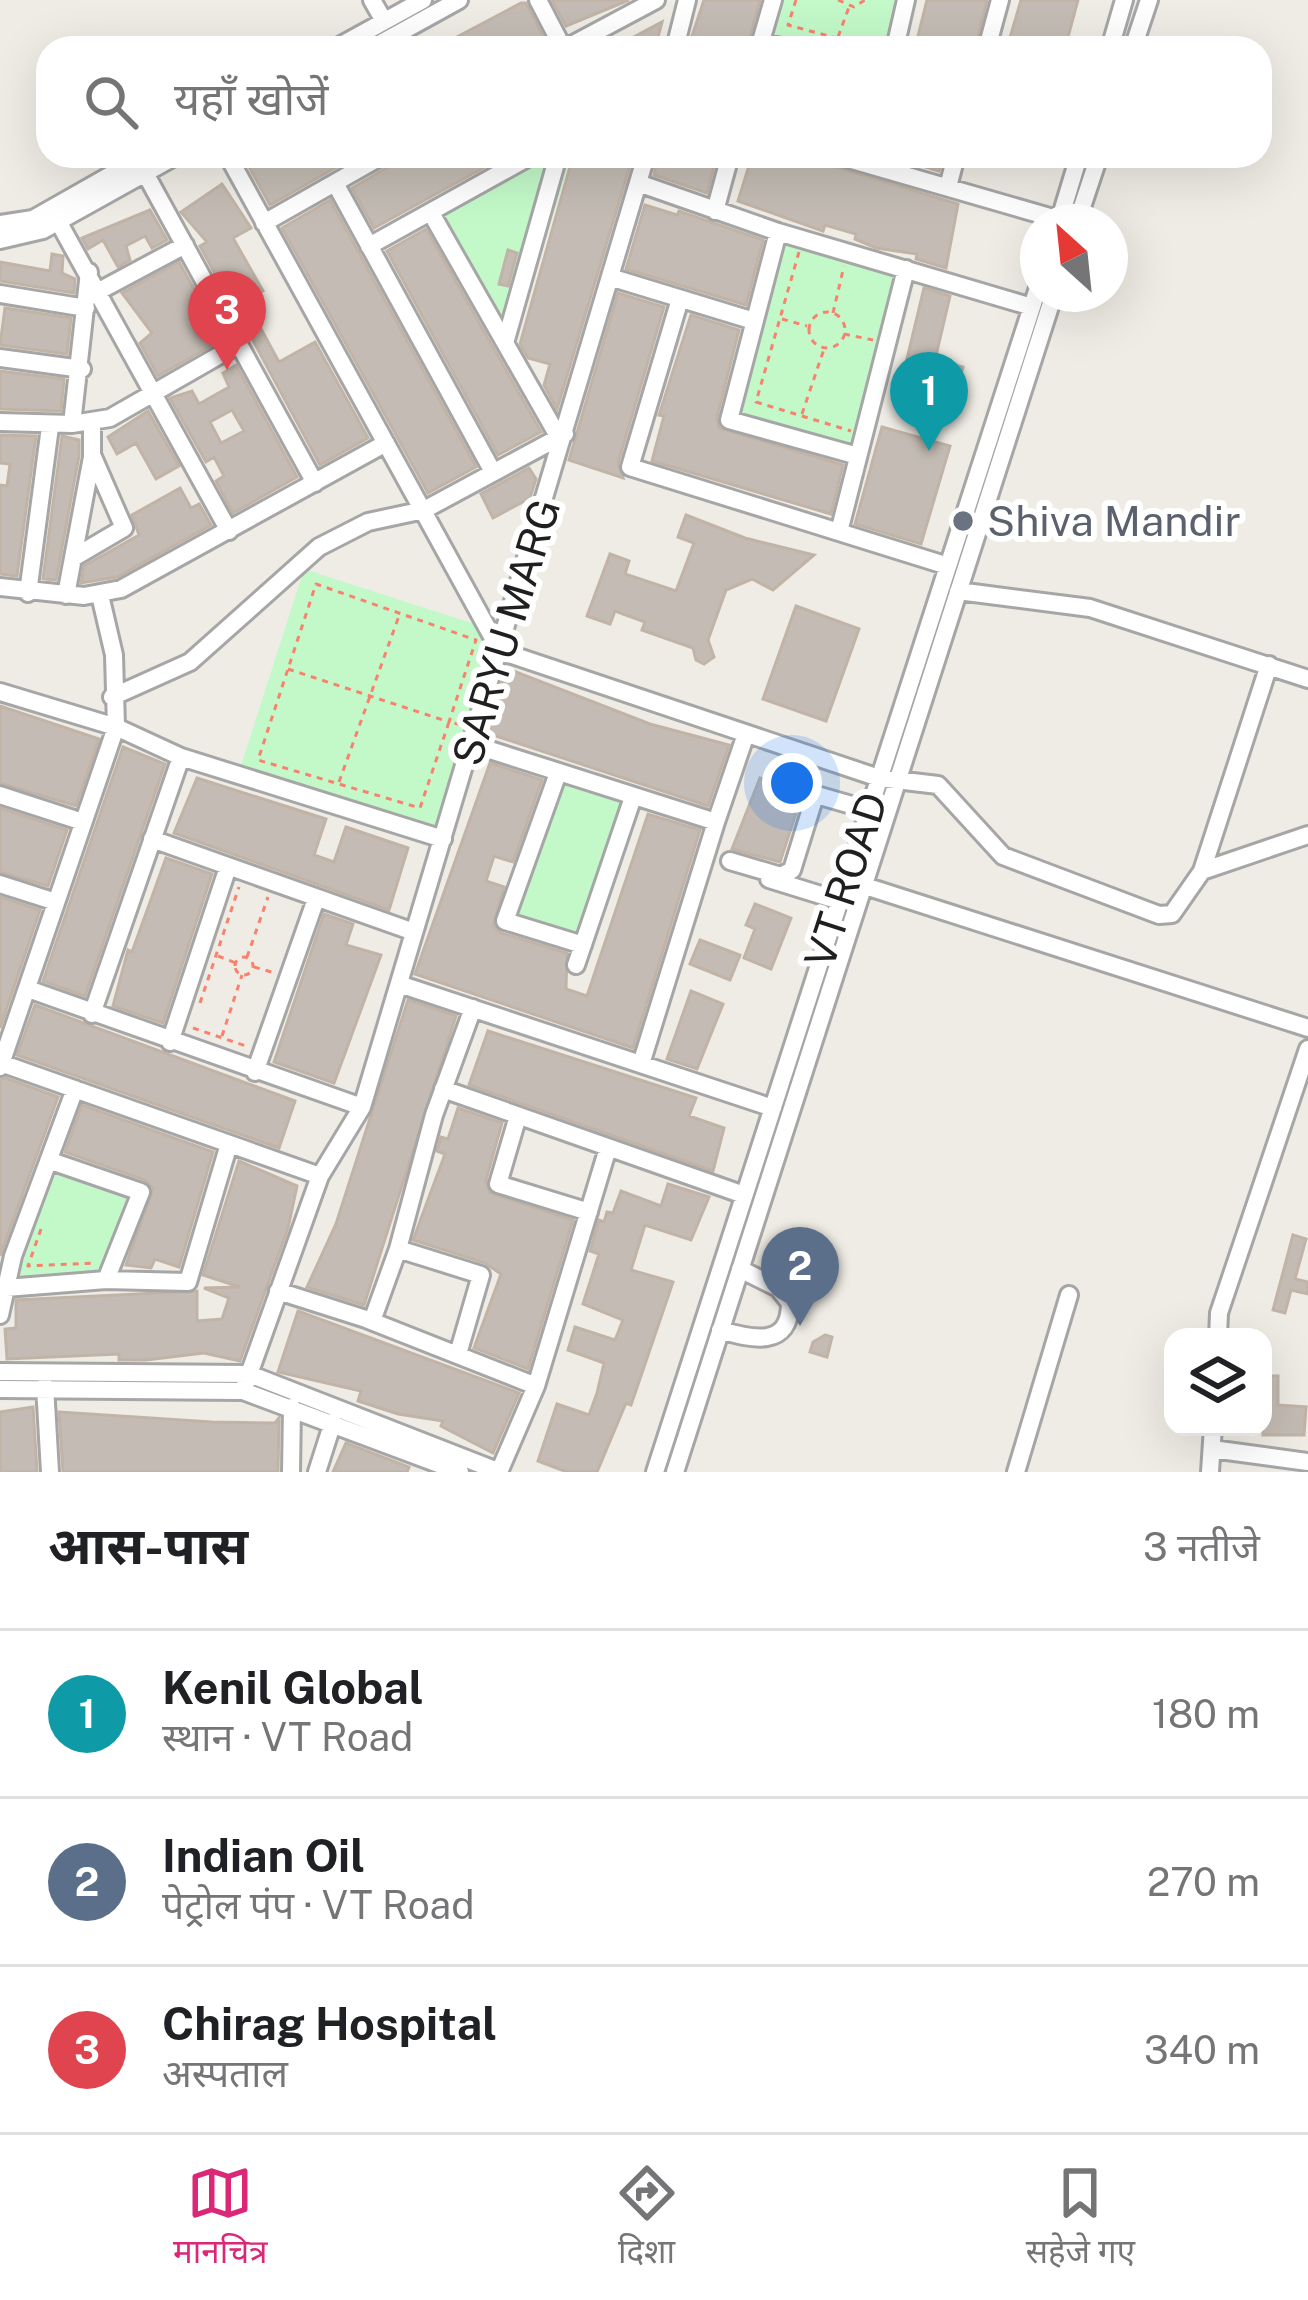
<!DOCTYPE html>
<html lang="hi">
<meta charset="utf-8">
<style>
:root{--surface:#fff;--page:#f2f2f2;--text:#202124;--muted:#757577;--line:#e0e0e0;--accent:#db2777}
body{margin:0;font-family:"Public Sans","Noto Sans Devanagari",sans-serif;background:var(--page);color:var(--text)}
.controls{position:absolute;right:36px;bottom:36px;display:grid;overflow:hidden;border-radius:24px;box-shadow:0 12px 48px #0002}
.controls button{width:108px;height:108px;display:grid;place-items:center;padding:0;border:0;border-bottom:3px solid var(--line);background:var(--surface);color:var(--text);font:60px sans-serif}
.compass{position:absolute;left:1020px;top:204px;width:108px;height:108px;border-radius:50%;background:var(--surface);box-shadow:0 12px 48px #0002;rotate:333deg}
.you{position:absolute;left:792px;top:783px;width:42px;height:42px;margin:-30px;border:9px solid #fff;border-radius:50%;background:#1a73e8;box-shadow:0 0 0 18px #1a73e833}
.badge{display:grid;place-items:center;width:78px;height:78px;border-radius:50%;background:var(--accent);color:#fff;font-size:39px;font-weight:700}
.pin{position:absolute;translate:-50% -99px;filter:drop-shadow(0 3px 6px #0008)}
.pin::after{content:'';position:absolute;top:63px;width:42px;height:36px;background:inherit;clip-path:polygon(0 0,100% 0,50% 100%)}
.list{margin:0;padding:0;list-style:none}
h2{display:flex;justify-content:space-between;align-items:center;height:156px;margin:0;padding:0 48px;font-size:51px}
h2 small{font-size:39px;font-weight:400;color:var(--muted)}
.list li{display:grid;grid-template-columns:78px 1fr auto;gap:36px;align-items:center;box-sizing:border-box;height:168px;padding:0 48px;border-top:3px solid var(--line)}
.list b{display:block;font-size:45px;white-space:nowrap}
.list p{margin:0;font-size:39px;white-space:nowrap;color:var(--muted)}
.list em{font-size:39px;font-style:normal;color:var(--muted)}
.icon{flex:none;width:66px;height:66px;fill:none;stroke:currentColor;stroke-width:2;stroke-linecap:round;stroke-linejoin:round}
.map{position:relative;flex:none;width:1308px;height:1472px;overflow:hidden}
.search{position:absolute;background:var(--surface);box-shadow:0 12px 48px #0002;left:36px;right:36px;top:36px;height:132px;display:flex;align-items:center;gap:30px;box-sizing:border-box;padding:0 42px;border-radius:36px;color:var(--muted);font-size:45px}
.sheet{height:660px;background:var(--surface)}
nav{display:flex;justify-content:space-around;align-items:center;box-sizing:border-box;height:168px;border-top:3px solid var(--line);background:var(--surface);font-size:33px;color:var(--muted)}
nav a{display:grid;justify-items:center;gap:6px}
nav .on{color:var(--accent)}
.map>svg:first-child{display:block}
.park{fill:#c3f9c9}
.building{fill:#c4bcb4;stroke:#c1b4a7;stroke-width:3;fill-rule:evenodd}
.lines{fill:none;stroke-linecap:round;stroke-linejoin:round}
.minor-casing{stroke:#a6a6a6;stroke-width:22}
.path{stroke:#f8826d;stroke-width:3;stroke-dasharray:6 6;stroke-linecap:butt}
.minor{stroke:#fff;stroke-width:16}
.worship-dot{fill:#6b7280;stroke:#fff;stroke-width:4.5}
.labels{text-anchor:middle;stroke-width:12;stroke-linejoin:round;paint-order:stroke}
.worship-label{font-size:42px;fill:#5b616d;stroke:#fff;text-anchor:start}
.street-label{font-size:42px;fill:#1f1f1f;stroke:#fff}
</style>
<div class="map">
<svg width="1308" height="1472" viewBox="0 0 1308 1472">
<rect width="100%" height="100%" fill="#efece5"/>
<path class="park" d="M 773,0 L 906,0 L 895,48 L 784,48 L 761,42 Z
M 531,156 L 571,156 L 511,354 L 431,213 Z
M 778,232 L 906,269 L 858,456 L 729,420 Z
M 304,569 L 487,628 L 500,651 L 443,839 L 238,775 Z
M 558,773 L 633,797 L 576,965 L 505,921 Z
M 51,1161 L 141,1192 L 111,1271 L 6,1288 Z"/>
<path class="building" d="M 552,0 L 629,0 L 566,26 Z
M 704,0 L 760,0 L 747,48 L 688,48 Z
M 927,0 L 987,0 L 975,48 L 915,48 Z
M 1021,0 L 1078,0 L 1065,48 L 1007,48 Z
M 521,3 L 526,3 L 549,48 L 436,48 Z
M 662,22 L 655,48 L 613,48 Z
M 243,156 L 356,156 L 270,205 Z
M 395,156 L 505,156 L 374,228 L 352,188 L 388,167 Z
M 573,156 L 631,162 L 557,409 L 544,385 L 550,364 L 528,358 L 520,344 Z
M 658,156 L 717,156 L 707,193 L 654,175 Z
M 752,156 L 800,156 L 958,204 L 946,268 L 916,259 L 917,254 L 876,248 L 855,239 L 856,234 L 825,225 L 823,231 L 738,201 Z
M 890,156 L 943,156 L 939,171 Z
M 222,184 L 251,228 L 233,238 L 263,291 L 233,307 L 200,246 L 207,242 L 181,212 Z
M 330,200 L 476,467 L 428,493 L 282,228 Z
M 645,205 L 677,215 L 679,211 L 763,240 L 746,305 L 626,269 Z
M 150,210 L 167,240 L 152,248 L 145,236 L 126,246 L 130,260 L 118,267 L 103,240 L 88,249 L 82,238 Z
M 426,229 L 541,432 L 498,455 L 387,251 Z
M 508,250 L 517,253 L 508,286 L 499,284 Z
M 52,254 L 63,256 L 62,273 L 75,279 L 74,293 L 0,281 L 0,262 L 50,271 Z
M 179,262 L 209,316 L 203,320 L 216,343 L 158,376 L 140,343 L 152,333 L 122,293 Z
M 924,288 L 950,296 L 935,360 L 963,367 L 955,398 L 901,384 Z
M 618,293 L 664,307 L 618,463 L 623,478 L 569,460 Z
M 5,308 L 71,318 L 67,354 L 0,345 Z
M 691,315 L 739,330 L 717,417 L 719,428 L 843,465 L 831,514 L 652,461 L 664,416 L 659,415 Z
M 260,327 L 279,362 L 315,342 L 368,438 L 320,465 L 249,333 Z
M 236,365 L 297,477 L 233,513 L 216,481 L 224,476 L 214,457 L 206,462 L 170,398 L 192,391 L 199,404 L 229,387 L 223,373 ZM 232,410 L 244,431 L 221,443 L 210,422 Z
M 0,371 L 64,379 L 61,411 L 0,409 Z
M 148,411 L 179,466 L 156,479 L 136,443 L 117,454 L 108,437 Z
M 882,427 L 950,446 L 921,544 L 855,524 Z
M 0,435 L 36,436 L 17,576 L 0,574 L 0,485 L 7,486 L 10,464 L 0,463 Z
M 62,436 L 79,440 L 79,456 L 56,580 L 43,579 Z
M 529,468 L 536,479 L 530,498 L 493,518 L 481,494 Z
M 180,488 L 191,508 L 199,504 L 211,525 L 117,577 L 81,583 L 84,566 L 139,535 L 132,515 Z
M 686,515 L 745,538 L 814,555 L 773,590 L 752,579 L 726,590 L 708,640 L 714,657 L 704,664 L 696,660 L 693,648 L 642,630 L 645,622 L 615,611 L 610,624 L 587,616 L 610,554 L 629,561 L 625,574 L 676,591 L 694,543 L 678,537 Z
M 796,606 L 859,629 L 826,721 L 763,699 Z
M 506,668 L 650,724 L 729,745 L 708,806 L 487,733 Z
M 0,706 L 99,739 L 76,806 L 0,783 Z
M 123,747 L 165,764 L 85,996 L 43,981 Z
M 490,763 L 542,780 L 513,862 L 494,856 L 486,881 L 504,887 L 493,925 L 501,933 L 567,953 L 566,989 L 587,996 L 648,814 L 700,830 L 633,1048 L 415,974 Z
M 197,778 L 326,819 L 314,855 L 334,862 L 346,827 L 408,848 L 389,910 L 174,833 Z
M 760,778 L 802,795 L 780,862 L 732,849 Z
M 0,808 L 67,830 L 48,886 L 0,872 Z
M 166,858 L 212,874 L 163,1023 L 113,1006 L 128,950 L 132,952 Z
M 0,897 L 40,910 L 0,1028 Z
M 755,904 L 791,918 L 771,969 L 744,958 L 755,929 L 746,925 Z
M 324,914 L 353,924 L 346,945 L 381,955 L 334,1083 L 274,1062 Z
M 700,940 L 740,955 L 730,980 L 690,964 Z
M 691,991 L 723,1004 L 697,1069 L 667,1059 Z
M 408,1000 L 456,1016 L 364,1305 L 307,1287 L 336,1224 Z
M 35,1005 L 295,1101 L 279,1148 L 17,1055 Z
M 488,1031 L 696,1098 L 689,1116 L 724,1128 L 713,1171 L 469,1085 Z
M 6,1078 L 58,1097 L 0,1256 L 0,1079 Z
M 82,1105 L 213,1152 L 179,1267 L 155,1259 L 151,1268 L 126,1265 L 153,1189 L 145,1180 L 65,1152 Z
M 458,1108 L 502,1123 L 486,1180 L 490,1193 L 573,1220 L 528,1369 L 474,1348 L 501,1274 L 485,1263 L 413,1240 L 445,1154 L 437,1151 L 441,1137 L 448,1139 Z
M 239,1161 L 297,1186 L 288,1228 L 240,1361 L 204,1353 L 146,1360 L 119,1360 L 119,1354 L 7,1359 L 5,1329 L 16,1328 L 16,1300 L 197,1291 L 197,1321 L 222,1319 L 229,1298 L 204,1288 L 240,1287 L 203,1275 Z
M 668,1184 L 709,1197 L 691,1240 L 645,1225 L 631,1270 L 673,1282 L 631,1405 L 626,1403 L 597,1472 L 567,1472 L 538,1461 L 557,1404 L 589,1415 L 597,1393 L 604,1363 L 568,1350 L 575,1327 L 615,1340 L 623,1320 L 583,1304 L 599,1254 L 590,1251 L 599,1220 L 604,1222 L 607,1212 L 613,1213 L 621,1191 L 661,1206 Z
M 1293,1235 L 1306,1239 L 1295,1279 L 1308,1282 L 1308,1294 L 1291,1290 L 1285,1313 L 1273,1310 Z
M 298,1311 L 519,1393 L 493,1453 L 441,1426 L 443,1421 L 398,1414 L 358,1401 L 361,1391 L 278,1372 Z
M 825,1335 L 832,1337 L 827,1357 L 810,1352 L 813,1342 Z
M 1263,1376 L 1278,1376 L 1278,1405 L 1306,1407 L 1304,1435 L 1263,1435 Z
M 33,1407 L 37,1472 L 0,1472 L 0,1412 Z
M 59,1412 L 212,1422 L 275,1423 L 279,1418 L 278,1472 L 63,1472 Z
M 346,1443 L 409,1467 L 407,1472 L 333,1472 Z"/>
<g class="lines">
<g class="minor-casing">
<path id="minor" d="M 372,0 L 384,21
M 538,0 L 563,48
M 761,42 L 784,48
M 336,48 L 423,0
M 372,48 L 459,0
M 566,48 L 656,0
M 675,48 L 687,0
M 759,48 L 773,0
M 895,48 L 906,0
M 987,48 L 1000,0
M 1110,48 L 1124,0
M 1133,48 L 1149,0
M 228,156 L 500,651 L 879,778 L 938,785 L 1003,856 L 1159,915 L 1172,914 L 1202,871 L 1269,665
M 838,156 L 1060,220
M 145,173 L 315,483
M 335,183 L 493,472
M 641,184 L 778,232 L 1032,307
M 948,187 L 956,156
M 715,211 L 730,156
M 431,213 L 558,436
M 58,221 L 229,531
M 1059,222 L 1079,156
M 1077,222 L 1099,156
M 264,223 L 382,156
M 0,224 L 33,219 L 144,156
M 778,232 L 729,420 L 858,456
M 0,240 L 43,230 L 176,156
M 369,246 L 531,156
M 613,278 L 754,321
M 99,291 L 185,245
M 0,294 L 86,308
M 680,299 L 630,467 L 948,566
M 505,343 L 558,156
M 0,358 L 82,369
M 0,422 L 72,424 L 89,272
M 72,424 L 110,418 L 239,344
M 839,532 L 906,269
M 73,558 L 124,528 L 93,457
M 0,587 L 84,596 L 121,589 L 386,443
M 958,591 L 1090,608 L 1308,679
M 28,593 L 50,427
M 66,595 L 92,457 L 92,424
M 0,692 L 116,727 L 181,757 L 443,839
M 112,697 L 190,662 L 319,547 L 368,522 L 424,510 L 565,434
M 471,744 L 716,822 L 641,1064
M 558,773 L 505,921 L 583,945
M 0,795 L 83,822
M 716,822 L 746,734
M 152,839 L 414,932
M 730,861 L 781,876 L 792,870 L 814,799 L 820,796 L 869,810
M 1202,871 L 1308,835
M 769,879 L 840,901
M 0,884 L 56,902
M 865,886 L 1308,1028
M 576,965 L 633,797
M 399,984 L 773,1108
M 28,989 L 362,1107
M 92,1014 L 181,757
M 170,1042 L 228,867
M 1,1063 L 320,1176
M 0,1067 L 116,727 L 114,655 L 100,595
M 255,1072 L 316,899
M 443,1089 L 744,1195
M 518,1116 L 498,1184 L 589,1212
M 51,1161 L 141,1192 L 106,1280 L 188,1282 L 229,1144
M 6,1288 L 106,1280
M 278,1291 L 366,1319 L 536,1386 L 499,1472
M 0,1315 L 13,1256 L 75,1089
M 372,1321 L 398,1249
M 720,1330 C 751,1339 790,1349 790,1303 L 778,1288 L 740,1269
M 1218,1337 L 1219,1313 L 1308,1049
M 458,1354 L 481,1275 L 398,1249 L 434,1115 L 473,1008
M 0,1372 L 249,1374 L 500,1472
M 45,1386 L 50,1472
M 536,1386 L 608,1148
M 0,1389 L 243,1391 L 460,1472
M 243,1391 L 320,1176 L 362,1107 L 646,156
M 1212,1449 L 1308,1462
M 291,1472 L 292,1407
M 317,1472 L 333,1422
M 655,1472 L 1038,288
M 675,1472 L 1054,294
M 1016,1472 L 1069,1295
M 1210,1472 L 1213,1427"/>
</g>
<path class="path" d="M 796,0 L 788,25 L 873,48
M 838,0 L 854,7 L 865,0
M 834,48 L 849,7
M 799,252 L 756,402 L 851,431
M809 330a18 18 0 1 1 36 0a18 18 0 1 1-36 0Z
M 833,313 L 844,266
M 782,319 L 807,326
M 844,334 L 873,340
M 802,414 L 824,349
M 288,669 L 449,722 L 476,640 L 316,584 L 258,760 L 420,808 L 449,722 L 463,725
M 339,782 L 399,616
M 218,956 L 236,963
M235 966a9 9 0 1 1 18 0a9 9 0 1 1-18 0Z
M 247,957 L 268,897
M 254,967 L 275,973
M 200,1003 L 239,887
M 193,1028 L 246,1046
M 222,1036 L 242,975
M 41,1229 L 28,1266 L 94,1263"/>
<use href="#minor" class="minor"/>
</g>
<circle class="worship-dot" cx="963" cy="521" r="12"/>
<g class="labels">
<g class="worship-label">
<text x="987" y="536">Shiva Mandir</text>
</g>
<g class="street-label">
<text transform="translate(506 632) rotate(-73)" y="15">SARYU MARG</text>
<text transform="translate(846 880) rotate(-72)" y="15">VT ROAD</text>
</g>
</g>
</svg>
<div class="controls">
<button><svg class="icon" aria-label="layers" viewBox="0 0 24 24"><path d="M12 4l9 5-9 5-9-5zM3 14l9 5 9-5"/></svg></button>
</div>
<svg class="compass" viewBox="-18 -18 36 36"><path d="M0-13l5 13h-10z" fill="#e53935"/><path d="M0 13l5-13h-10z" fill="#757577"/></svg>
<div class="you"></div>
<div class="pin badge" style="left:929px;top:451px;background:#0f9aa8">1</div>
<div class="pin badge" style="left:800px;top:1326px;background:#5c6f8a">2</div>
<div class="pin badge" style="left:227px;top:370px;background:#e0444e">3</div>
<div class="search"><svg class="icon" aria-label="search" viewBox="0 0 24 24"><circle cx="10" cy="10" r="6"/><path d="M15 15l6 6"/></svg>यहाँ खोजें</div>
</div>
<section class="sheet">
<h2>आस-पास<small>3 नतीजे</small></h2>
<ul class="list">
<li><span class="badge" style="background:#0f9aa8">1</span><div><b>Kenil Global</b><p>स्थान · VT Road</p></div><em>180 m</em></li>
<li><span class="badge" style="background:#5c6f8a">2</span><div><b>Indian Oil</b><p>पेट्रोल पंप · VT Road</p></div><em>270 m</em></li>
<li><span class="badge" style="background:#e0444e">3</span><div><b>Chirag Hospital</b><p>अस्पताल</p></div><em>340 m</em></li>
</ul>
</section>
<nav>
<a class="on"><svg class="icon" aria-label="map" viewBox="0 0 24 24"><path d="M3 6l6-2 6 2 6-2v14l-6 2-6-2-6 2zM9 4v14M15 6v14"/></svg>मानचित्र</a>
<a><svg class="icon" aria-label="directions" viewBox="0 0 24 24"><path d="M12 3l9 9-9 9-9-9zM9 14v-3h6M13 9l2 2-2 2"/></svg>दिशा</a>
<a><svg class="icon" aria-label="saved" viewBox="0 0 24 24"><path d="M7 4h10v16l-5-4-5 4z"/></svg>सहेजे गए</a>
</nav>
